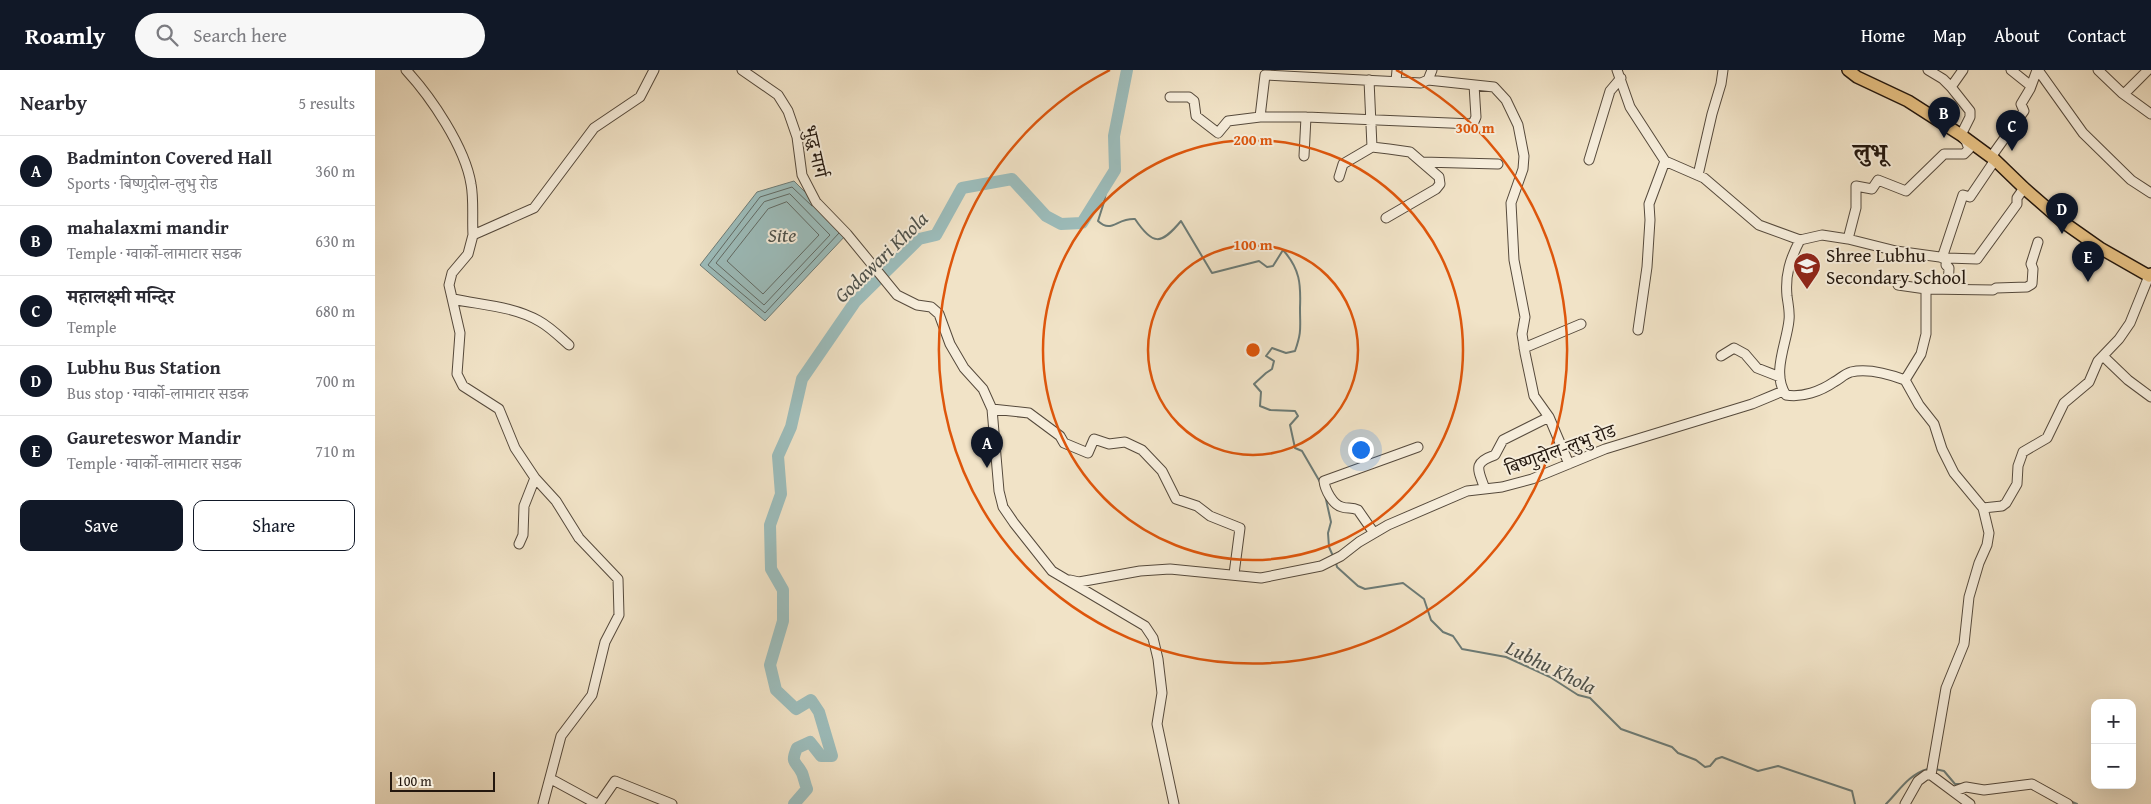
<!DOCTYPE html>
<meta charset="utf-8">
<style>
:root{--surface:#fff;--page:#f7f7f7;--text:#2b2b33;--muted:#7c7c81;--line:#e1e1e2;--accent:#111827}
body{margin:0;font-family:"Gentium Book Plus","Noto Serif Devanagari",serif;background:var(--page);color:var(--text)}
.controls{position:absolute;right:15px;bottom:15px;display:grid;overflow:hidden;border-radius:10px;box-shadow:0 5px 20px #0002}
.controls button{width:45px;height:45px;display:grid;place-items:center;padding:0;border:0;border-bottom:1px solid var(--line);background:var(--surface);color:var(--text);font:25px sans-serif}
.scale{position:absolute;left:15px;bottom:12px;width:105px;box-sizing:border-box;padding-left:5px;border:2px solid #23170e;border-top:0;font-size:14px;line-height:18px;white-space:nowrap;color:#23170e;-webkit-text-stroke:4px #f6eddb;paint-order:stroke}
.you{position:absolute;left:985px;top:379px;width:18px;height:18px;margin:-12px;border:4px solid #fff;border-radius:50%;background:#1a73e8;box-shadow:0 0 0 8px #1a73e833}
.badge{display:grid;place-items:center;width:32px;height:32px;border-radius:50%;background:var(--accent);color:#fff;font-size:16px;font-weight:700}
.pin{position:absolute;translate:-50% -41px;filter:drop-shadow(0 1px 2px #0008)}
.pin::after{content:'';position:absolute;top:26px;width:18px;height:15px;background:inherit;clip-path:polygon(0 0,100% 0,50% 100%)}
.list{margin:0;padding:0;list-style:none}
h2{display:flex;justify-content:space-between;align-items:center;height:65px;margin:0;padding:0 20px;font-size:21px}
h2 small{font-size:16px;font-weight:400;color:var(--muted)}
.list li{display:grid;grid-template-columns:32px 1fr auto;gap:15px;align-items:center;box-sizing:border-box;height:70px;padding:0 20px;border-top:1px solid var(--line)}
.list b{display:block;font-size:19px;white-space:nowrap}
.list p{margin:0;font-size:16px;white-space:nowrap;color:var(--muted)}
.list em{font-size:16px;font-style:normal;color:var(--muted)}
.actions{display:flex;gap:10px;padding:15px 20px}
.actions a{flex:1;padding:11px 0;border:1px solid var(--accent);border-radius:10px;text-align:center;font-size:18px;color:var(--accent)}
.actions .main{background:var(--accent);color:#fff}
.icon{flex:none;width:28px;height:28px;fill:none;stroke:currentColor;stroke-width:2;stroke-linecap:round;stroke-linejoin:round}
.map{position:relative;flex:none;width:1776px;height:734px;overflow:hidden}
header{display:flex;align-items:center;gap:30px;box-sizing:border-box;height:70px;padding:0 25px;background:var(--accent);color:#fff}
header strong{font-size:24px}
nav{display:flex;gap:28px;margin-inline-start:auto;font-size:18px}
.search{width:350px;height:45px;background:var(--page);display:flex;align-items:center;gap:12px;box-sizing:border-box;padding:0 18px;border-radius:28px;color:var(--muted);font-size:19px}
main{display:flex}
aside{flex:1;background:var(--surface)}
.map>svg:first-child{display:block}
.water{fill:#9cbdbc;stroke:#6c7b76}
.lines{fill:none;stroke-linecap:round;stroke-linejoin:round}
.shore{stroke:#606a65;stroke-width:1}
.stream{stroke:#6c7b76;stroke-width:2}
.river{stroke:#9cbdbc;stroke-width:12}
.minor-casing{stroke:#564a3c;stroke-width:11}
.major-casing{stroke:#23170e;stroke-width:14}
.minor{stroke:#f6eddb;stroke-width:9}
.major{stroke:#e8c284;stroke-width:11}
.ring{fill:none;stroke:#de560c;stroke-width:2.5}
.labels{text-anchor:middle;stroke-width:4;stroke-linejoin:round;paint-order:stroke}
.street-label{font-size:19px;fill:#23170e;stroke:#f6eddb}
.poi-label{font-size:19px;fill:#23170e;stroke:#f6eddb;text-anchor:start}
.water-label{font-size:20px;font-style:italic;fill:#4d514b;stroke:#f6eddb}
.district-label{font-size:24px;font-weight:bold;fill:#23170e;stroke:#f6eddb}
.centre{fill:#de560c;stroke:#f6eddb;stroke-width:2.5}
.ring-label{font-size:15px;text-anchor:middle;font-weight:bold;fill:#de560c;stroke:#f6eddb;stroke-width:4;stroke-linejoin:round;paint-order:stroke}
</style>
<header>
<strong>Roamly</strong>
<div class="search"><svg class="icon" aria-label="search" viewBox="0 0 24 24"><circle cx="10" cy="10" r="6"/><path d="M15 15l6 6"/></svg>Search here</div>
<nav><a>Home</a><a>Map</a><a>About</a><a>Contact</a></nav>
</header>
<main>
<aside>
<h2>Nearby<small>5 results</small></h2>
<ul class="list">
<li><span class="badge">A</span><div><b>Badminton Covered Hall</b><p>Sports · बिष्णुदोल-लुभु रोड</p></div><em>360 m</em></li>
<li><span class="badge">B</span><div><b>mahalaxmi mandir</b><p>Temple · ग्वार्को-लामाटार सडक</p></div><em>630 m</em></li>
<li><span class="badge">C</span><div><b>महालक्ष्मी मन्दिर</b><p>Temple</p></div><em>680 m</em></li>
<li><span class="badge">D</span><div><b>Lubhu Bus Station</b><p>Bus stop · ग्वार्को-लामाटार सडक</p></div><em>700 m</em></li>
<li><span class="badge">E</span><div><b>Gaureteswor Mandir</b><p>Temple · ग्वार्को-लामाटार सडक</p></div><em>710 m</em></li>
</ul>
<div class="actions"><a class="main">Save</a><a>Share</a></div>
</aside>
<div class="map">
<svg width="1776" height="734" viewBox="0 0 1776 734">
<rect width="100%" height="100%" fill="#f1e3c7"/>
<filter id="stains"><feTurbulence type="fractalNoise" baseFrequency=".004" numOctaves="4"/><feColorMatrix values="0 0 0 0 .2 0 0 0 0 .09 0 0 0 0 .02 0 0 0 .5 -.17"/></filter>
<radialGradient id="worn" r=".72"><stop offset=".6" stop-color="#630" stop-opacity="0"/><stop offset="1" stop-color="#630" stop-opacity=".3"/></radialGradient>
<path class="water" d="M 419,111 L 472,164 L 390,251 L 325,195 L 382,122 Z"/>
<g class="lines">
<path class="shore" d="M 415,124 L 455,165 L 389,235 L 341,193 L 389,132 Z
M 412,132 L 444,165 L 388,224 L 352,191 L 393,139 Z
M 437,136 L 417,117 L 385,127 L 333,195 L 390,243 L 464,163"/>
<path class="stream" d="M 732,117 L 729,132 L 723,151 C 737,164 741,148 760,149 C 778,176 786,175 806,151 L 837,203 L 884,191 L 892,197 L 898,196 L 908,180 C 925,199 926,214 925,238 C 925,258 927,261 920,281 L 911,283 L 897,278 L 891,286 L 899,291 L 897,299 L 891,303 L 879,314 L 886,322 L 885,336 L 895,340 L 920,341 L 923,346 L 915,355 L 920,378 L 927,381 L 945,412
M 950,425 L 956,452 L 953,463 L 954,477 L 958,486
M 961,493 L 962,497 L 983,516 L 990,519 L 1028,513 L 1049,529 L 1056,550 L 1068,562 L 1078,566 L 1087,579 L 1131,587 L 1175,607 L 1203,625 L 1215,628 L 1246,659 L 1297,677 L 1303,683 L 1321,690 L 1330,697 L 1335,696 L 1341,689 L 1347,687 L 1383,701 L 1403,696 L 1477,721 L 1480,734
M 1560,699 L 1569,701 L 1580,714 L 1586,714
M 1663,713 L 1680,722
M 1695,731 L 1702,734
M 1511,734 C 1524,721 1534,704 1553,699"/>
<path class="river" d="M 419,734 L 432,719 C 430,714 429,708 427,703 C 421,691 415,694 422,678 L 435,672 L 446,686 L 457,686 L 444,642 L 436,630 L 421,639 L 401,620 L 395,595 L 408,551 L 408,520 L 396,499 L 395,455 L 406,424 L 403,386 L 416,357 L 427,309 L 480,232 L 544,169 L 561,165 L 587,118 L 637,109 L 671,146 L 686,154 L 707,153 L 740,100 L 739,66 L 752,0"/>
<g class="minor-casing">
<path id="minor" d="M 31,0 C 56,27 90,77 96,114 C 99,130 97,148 98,165
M 367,0 L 403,25 L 413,41 L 422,67 L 427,105 L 441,132 L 472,164 L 522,225 L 542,235 L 556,237 L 564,244 L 575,274 L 589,298 L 608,319 L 617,339 L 624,421 L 628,437 L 639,453 L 677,501 L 770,556 L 778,568 L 783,589 L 787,623 L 782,654 L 799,734
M 1242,0 L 1255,37 L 1290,91 L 1329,108 L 1384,155 L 1425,170 C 1415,189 1410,205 1412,226 C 1413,234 1415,242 1414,250 C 1412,273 1396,303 1411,325 C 1427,328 1446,321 1459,312 C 1465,309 1469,304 1476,302 C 1493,298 1514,304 1530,310 L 1544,335 L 1559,354 L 1567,379 L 1579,403 L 1608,438 L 1614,463 L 1612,475 L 1604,493 L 1594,527 L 1589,574 L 1571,618 L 1556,705
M 1636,0 L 1656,16
M 1663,0 L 1708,63 L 1756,110 L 1776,123
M 1723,0 L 1747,23 L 1776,44
M 994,10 L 997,77
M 1053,10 L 1119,17 L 1131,30 L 1143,55 L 1149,86 L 1148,99 L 1136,133 L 1139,190 L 1150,247 L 1147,264 L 1150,283 L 1159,326 L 1174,347 L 1194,394
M 1021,11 L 1022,0
M 1576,17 L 1588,0
M 1749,24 L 1773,0
M 795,27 L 814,27 L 819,31 L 821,46 L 843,63 L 853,51 L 885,47
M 931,47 L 1098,54 L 1101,47 L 1099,15
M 929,86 L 931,47 L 885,47 L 890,5 L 1046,13 L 1053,10 L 1057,0
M 1616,87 L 1649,41 L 1646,34 L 1655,19 L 1662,0
M 1214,90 L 1235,21 L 1246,8
M 1047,92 L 1123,94
M 1323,105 L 1337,44 L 1346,14 L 1348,0
M 964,107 L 968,94 L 997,77 L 1014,79 L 1035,82 L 1064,107 L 1065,114 L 1061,119 L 1011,148
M 1473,169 L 1481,138 L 1481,116 L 1497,119 L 1503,110 L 1531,121 L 1569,84 L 1589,84 L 1594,79 L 1591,71 L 1586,65 L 1595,47 L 1595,41 L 1576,17 L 1568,9 L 1553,0
M 1425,170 L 1447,165 L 1473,169 L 1521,181 L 1572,188 L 1602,189 L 1642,134 L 1642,128 L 1649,118
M 1567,188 L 1588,125 L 1595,127 L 1620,90
M 1572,188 L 1571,195 L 1574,198 L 1573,219
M 1523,215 L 1551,219 L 1618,220 L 1621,218 L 1652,217 L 1657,214 L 1658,199 L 1656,194 L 1663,172
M 78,229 C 106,235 138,236 164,251 C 175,257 185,267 194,275
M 1263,260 L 1272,197 L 1275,150 L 1274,134 L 1290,91
M 1149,278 L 1206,254
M 1346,286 L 1359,278 L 1370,284 L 1382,298 L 1405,307
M 1728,286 L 1753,310 L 1776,327
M 1530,310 L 1546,284 L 1551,264 L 1551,219
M 617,339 L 654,343 L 685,366 L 689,373 L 713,383 L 719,369 L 734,374 L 750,372 L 767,380 L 787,401 L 801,429 L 822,436 L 835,446 L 865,458 L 859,504
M 1110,419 C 1103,399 1097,393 1120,385 L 1128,370 L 1174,347
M 1608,438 L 1627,436 L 1631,433 L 1642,414 L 1643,396 L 1648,382 L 1672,368 L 1689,333 L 1714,312 L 1723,291 L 1744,269 L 1755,253 L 1774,206 L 1776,207
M 999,463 L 983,440 C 977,437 972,439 967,437 C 958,435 950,420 949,411 L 1043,377
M 144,474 L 148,465 L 149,436 L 160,408
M 695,510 L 704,512 L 765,501 L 795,499 L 886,508 L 946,496 L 966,486 L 984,472 L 1013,455 L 1092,421 L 1127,417 L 1157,409 L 1230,379 L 1377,334 L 1408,321
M 176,709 L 222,734
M 1580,721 L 1591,717 L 1609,720 L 1657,714 L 1693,734
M 168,734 L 186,666 L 217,625 L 230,572 L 244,545 L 243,509 L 204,468 L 181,431 L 160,408 L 140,378 L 124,339 L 88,316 L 82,304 L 85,263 L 74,215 L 77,203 L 93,184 L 98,165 L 159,138 L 219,58 L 265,27 L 279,0
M 224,734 L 240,711 L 297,734
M 1530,734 L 1543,711 L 1551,705 L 1556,705 L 1595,734"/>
</g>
<g class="major-casing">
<path id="major" d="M 1473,0 L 1482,7 L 1533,31 L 1586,65 L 1620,90 L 1649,118 L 1688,152 L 1725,178 L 1774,206 L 1776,204"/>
</g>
<use href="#minor" class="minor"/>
<use href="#major" class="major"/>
</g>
<g class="ring">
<circle cx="878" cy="280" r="105"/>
<circle cx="878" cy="280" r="210"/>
<path d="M1021 0A314 314 0 1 1 735 0"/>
</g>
<defs>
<g id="school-pin" transform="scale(1.4375)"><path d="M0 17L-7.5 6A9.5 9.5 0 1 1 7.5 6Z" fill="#8f2418" stroke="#f6eddb"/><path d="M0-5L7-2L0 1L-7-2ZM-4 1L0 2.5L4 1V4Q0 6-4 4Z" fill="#fff"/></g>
</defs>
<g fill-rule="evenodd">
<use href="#school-pin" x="1432" y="196"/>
</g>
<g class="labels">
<g class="street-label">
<text transform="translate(441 81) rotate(77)" y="7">भुद्ध मार्ग</text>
<text transform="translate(1185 379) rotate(-20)" y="7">बिष्णुदोल-लुभु रोड</text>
</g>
<g class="poi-label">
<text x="1451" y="192">Shree Lubhu<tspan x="1451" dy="22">Secondary School</tspan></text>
</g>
<g class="water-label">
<text x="407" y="172">Site</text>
<text transform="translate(506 187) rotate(-44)" y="7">Godawari Khola</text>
<text transform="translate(1176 597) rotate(26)" y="7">Lubhu Khola</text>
</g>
<g class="district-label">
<text x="1495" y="90">लुभू</text>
</g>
</g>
<circle cx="878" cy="280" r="8" class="centre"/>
<g class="ring-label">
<text x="1100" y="63">300 m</text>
<text x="878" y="75">200 m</text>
<text x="878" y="180">100 m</text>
</g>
<rect width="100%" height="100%" filter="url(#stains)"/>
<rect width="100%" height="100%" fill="url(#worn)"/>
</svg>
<div class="controls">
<button>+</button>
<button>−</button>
</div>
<div class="scale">100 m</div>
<div class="you"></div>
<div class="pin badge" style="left:612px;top:398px">A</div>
<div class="pin badge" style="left:1569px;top:68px">B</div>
<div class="pin badge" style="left:1637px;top:81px">C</div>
<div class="pin badge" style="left:1687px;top:164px">D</div>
<div class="pin badge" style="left:1713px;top:212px">E</div>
</div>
</main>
